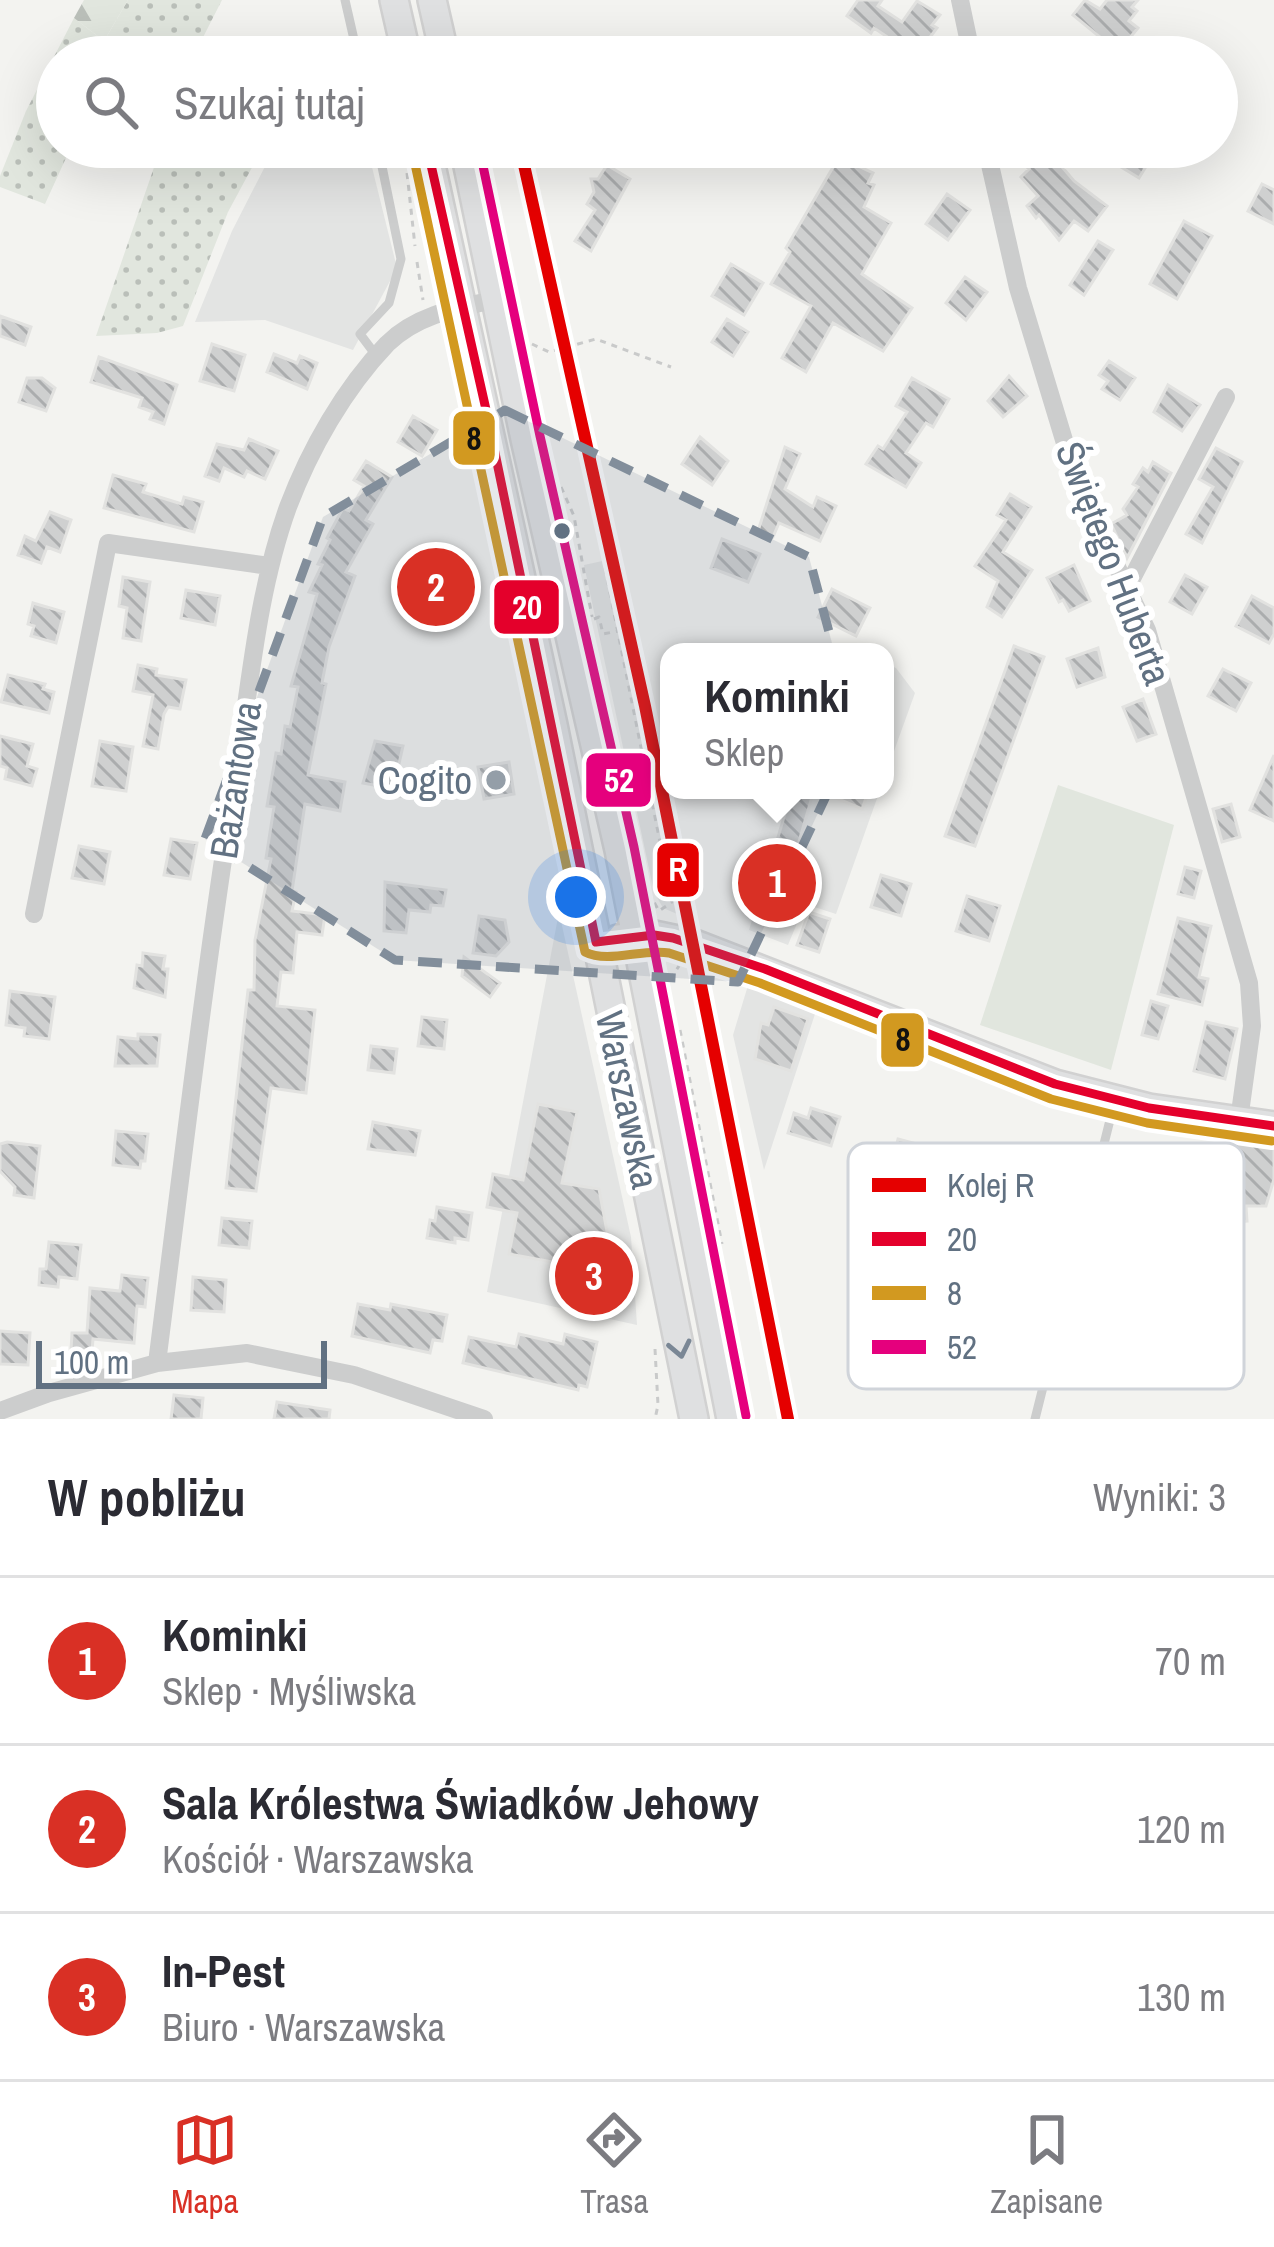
<!DOCTYPE html>
<html lang="pl">
<meta charset="utf-8">
<style>
:root{--surface:#fff;--page:#f2f2f3;--text:#2b2b33;--muted:#7c7c81;--line:#e1e1e2;--accent:#d93025}
body{margin:0;font-family:"Archivo Narrow",sans-serif;background:var(--page);color:var(--text)}
.scale{position:absolute;left:36px;bottom:30px;width:291px;box-sizing:border-box;padding-left:12px;border:6px solid #617182;border-top:0;font-size:33px;line-height:42px;white-space:nowrap;color:#617182;-webkit-text-stroke:9px #fff;paint-order:stroke}
.you{position:absolute;left:576px;top:897px;width:42px;height:42px;margin:-30px;border:9px solid #fff;border-radius:50%;background:#1a73e8;box-shadow:0 0 0 18px #1a73e833}
.badge{display:grid;place-items:center;width:78px;height:78px;border-radius:50%;background:var(--accent);color:#fff;font-size:39px;font-weight:700}
.pin{position:absolute;translate:-50% -50%;border:6px solid #fff;box-shadow:0 3px 12px #0006}
.popup{position:absolute;left:660px;top:643px;width:234px;height:156px;box-sizing:border-box;display:grid;place-content:center;border-radius:24px;background:var(--surface);filter:drop-shadow(0 3px 9px #0005);font-size:39px;white-space:nowrap;color:var(--muted)}
.popup b{font-size:45px;color:var(--text)}
.popup::after{content:'';position:absolute;left:50%;top:100%;margin-left:-24px;border:24px solid transparent;border-top-color:var(--surface)}
.list{margin:0;padding:0;list-style:none}
h2{display:flex;justify-content:space-between;align-items:center;height:156px;margin:0;padding:0 48px;font-size:51px}
h2 small{font-size:39px;font-weight:400;color:var(--muted)}
.list li{display:grid;grid-template-columns:78px 1fr auto;gap:36px;align-items:center;box-sizing:border-box;height:168px;padding:0 48px;border-top:3px solid var(--line)}
.list b{display:block;font-size:45px;white-space:nowrap}
.list p{margin:0;font-size:39px;white-space:nowrap;color:var(--muted)}
.list em{font-size:39px;font-style:normal;color:var(--muted)}
.icon{flex:none;width:66px;height:66px;fill:none;stroke:currentColor;stroke-width:2;stroke-linecap:round;stroke-linejoin:round}
.map{position:relative;flex:none;width:1274px;height:1419px;overflow:hidden}
.search{position:absolute;background:var(--surface);box-shadow:0 12px 48px #0002;left:36px;right:36px;top:36px;height:132px;display:flex;align-items:center;gap:30px;box-sizing:border-box;padding:0 42px;border-radius:66px;color:var(--muted);font-size:45px}
.sheet{height:660px;background:var(--surface)}
nav{display:flex;justify-content:space-around;align-items:center;box-sizing:border-box;height:168px;border-top:3px solid var(--line);background:var(--surface);font-size:33px;color:var(--muted)}
nav a{display:grid;justify-items:center;gap:6px}
nav .on{color:var(--accent)}
.map>svg:first-child{display:block}
.built{fill:#e3e4e3}
.grass{fill:url(#grass-dots)}
.forest{fill:url(#forest-firs)}
.pitch{fill:#e1e6de}
.building{fill:url(#building-back-hatch);stroke:#e2e2e0;stroke-width:3}
.lines{fill:none;stroke-linecap:round;stroke-linejoin:round}
.secondary-casing{stroke:#d1d1d1;stroke-width:32}
.path{stroke:#c9caca;stroke-width:3;stroke-dasharray:6 6;stroke-linecap:butt}
.lane{stroke:#cccdcd;stroke-width:9}
.street{stroke:#cccdcd;stroke-width:18}
.secondary{stroke:#dfe0e1;stroke-width:27}
.bus-1-casing{stroke:#fff;stroke-width:18}
.bus-2-casing{stroke:#fff;stroke-width:18}
.bus-3-casing{stroke:#fff;stroke-width:18}
.bus-1{stroke:#e4002b;stroke-width:9}
.bus-2{stroke:#d29920;stroke-width:9}
.bus-3{stroke:#e5007d;stroke-width:9}
.rail-1-casing{stroke:#fff;stroke-width:21}
.rail-1{stroke:#e50000;stroke-width:12}
.oneway{stroke:#7a8795}
.marked{fill:#828e9b;fill-opacity:0.2;stroke:#828e9b;stroke-width:9;stroke-dasharray:24 15;stroke-linejoin:round}
.bus-dot{fill:#617182;stroke:#fff;stroke-width:4.5}
.poi-dot{fill:#949ea8;stroke:#fff;stroke-width:4.5}
.labels{text-anchor:middle;stroke-width:12;stroke-linejoin:round;paint-order:stroke}
.street-label{font-size:39px;fill:#617182;stroke:#fff}
.poi-label{font-size:39px;fill:#617182;stroke:#fff;text-anchor:end}
.key{fill:#fff;stroke:#d0d4da;stroke-width:3}
.key-label{font-size:33px;fill:#617182}
.line-badge{stroke:#fff;stroke-width:4.5}
.badge-label{font-size:33px;text-anchor:middle;font-weight:bold;fill:#fff}
.pale-badge-label{font-size:33px;text-anchor:middle;font-weight:bold;fill:#111}
</style>
<div class="map">
<svg width="1274" height="1419" viewBox="0 0 1274 1419">
<defs>
<pattern id="grass-dots" width="8" height="8" patternUnits="userSpaceOnUse" patternTransform="scale(3)"><rect width="8" height="8" fill="#e1e6de"/><path d="M2 2h.1M6 6h.1" fill="none" stroke="#babfb9" stroke-width="1.8" stroke-linecap="round"/></pattern>
<pattern id="forest-firs" width="22" height="20" patternUnits="userSpaceOnUse" patternTransform="scale(3)"><rect width="22" height="20" fill="#e1e6de"/><path d="M5 1l3.5 6h-7zM16 11l3.5 6h-7z" fill="#babfb9"/></pattern>
<pattern id="building-back-hatch" width="6" height="6" patternUnits="userSpaceOnUse" patternTransform="scale(3)"><rect width="6" height="6" fill="#cfd0d0"/><path d="M-1 5l2 2M0 0l6 6M5-1l2 2" fill="none" stroke="#abadae"/></pattern>
</defs>
<rect width="100%" height="100%" fill="#f3f3f0"/>
<path class="built" d="M 275,147 L 367,147 L 397,268 L 353,350 L 265,320 L 195,322 L 232,231 Z
M 513,147 L 526,147 L 617,543 L 696,922 L 663,908 L 654,892 L 584,565 L 607,560 Z
M 885,663 L 896,668 L 915,693 L 885,776 Z
M 792,790 L 880,790 L 836,914 L 805,904 L 788,945 L 749,930 Z
M 559,912 L 631,1237 L 637,1325 L 487,1292 Z
M 691,966 L 704,967 L 794,1419 L 782,1419 Z
M 749,982 L 815,1014 L 764,1170 L 733,1035 Z"/>
<path class="grass" d="M 128,0 L 222,0 L 193,57 L 57,57 L 57,147 L 71,147 L 45,204 L 0,187 L 0,176 L 26,111 L 74,18 L 104,41 Z
M 161,147 L 263,147 L 228,212 L 183,326 L 157,333 L 96,336 Z"/>
<path class="forest" d="M 84,0 L 128,0 L 104,41 L 74,18 Z"/>
<path class="pitch" d="M 1058,785 L 1174,825 L 1111,1070 L 980,1025 Z"/>
<path class="building" d="M 858,0 L 882,0 L 878,6 L 902,22 L 917,1 L 940,15 L 932,25 L 937,28 L 916,56 L 874,28 L 871,33 L 847,16 Z
M 1085,0 L 1100,9 L 1107,0 L 1138,0 L 1132,7 L 1137,11 L 1129,21 L 1138,28 L 1118,52 L 1073,15 Z
M 1006,147 L 1047,147 L 1067,164 L 1063,168 L 1074,181 L 1107,206 L 1088,231 L 1074,221 L 1059,240 L 1039,215 L 1036,218 L 1027,206 L 1038,196 L 1021,177 L 1029,169 Z
M 1123,147 L 1158,147 L 1139,178 L 1113,162 Z
M 839,157 L 873,173 L 868,183 L 874,185 L 864,207 L 891,223 L 862,274 L 912,308 L 883,351 L 833,323 L 806,372 L 782,358 L 811,306 L 771,284 L 790,252 L 786,248 Z
M 607,165 L 630,179 L 591,251 L 575,241 L 595,210 L 587,204 L 594,192 L 591,179 L 598,179 Z
M 1262,184 L 1274,190 L 1274,224 L 1248,211 Z
M 947,194 L 970,210 L 948,240 L 926,224 Z
M 1184,221 L 1212,236 L 1177,299 L 1150,284 Z
M 1098,241 L 1113,250 L 1084,295 L 1070,285 Z
M 731,264 L 763,283 L 744,315 L 712,296 Z
M 965,277 L 987,292 L 966,320 L 946,303 Z
M 0,316 L 31,327 L 25,345 L 0,336 Z
M 727,319 L 748,332 L 733,356 L 712,342 Z
M 212,344 L 245,355 L 234,391 L 200,381 Z
M 274,354 L 297,363 L 300,356 L 317,363 L 307,389 L 267,372 Z
M 99,357 L 177,385 L 164,424 L 150,419 L 153,412 L 139,407 L 142,398 L 91,382 Z
M 1109,361 L 1135,378 L 1120,400 L 1102,389 L 1108,381 L 1099,375 Z
M 1009,376 L 1027,396 L 1003,417 L 988,401 Z
M 27,378 L 42,378 L 55,388 L 46,411 L 19,402 Z
M 912,378 L 949,399 L 933,427 L 926,423 L 906,453 L 921,463 L 906,487 L 866,464 L 878,446 L 883,449 L 907,412 L 896,406 Z
M 1168,385 L 1200,405 L 1182,431 L 1154,412 Z
M 413,416 L 437,430 L 422,456 L 398,442 Z
M 700,437 L 728,461 L 712,485 L 682,464 Z
M 249,439 L 278,451 L 265,479 L 247,471 L 244,477 L 224,468 L 219,481 L 205,476 L 217,444 L 244,450 Z
M 785,447 L 800,454 L 785,489 L 813,507 L 817,497 L 836,506 L 820,541 L 779,523 L 773,537 L 757,534 Z
M 1216,448 L 1242,462 L 1202,543 L 1186,534 L 1213,487 L 1199,479 Z
M 366,461 L 392,477 L 366,520 L 373,524 L 346,572 L 355,576 L 329,647 L 322,683 L 326,684 L 308,775 L 345,782 L 340,811 L 305,804 L 292,891 L 296,892 L 292,911 L 325,915 L 322,935 L 297,932 L 293,973 L 281,972 L 277,1006 L 315,1010 L 306,1093 L 271,1088 L 256,1191 L 226,1188 L 248,990 L 254,990 L 255,940 L 271,859 L 266,858 L 274,807 L 267,806 L 276,753 L 281,754 L 285,726 L 290,727 L 298,687 L 291,686 L 317,594 L 309,592 L 322,565 L 318,564 L 330,540 L 327,538 L 343,508 L 349,511 L 364,486 L 354,480 Z
M 1153,462 L 1171,473 L 1127,558 L 1111,524 L 1127,515 L 1123,509 L 1138,487 L 1133,484 L 1143,468 L 1148,472 Z
M 113,475 L 146,484 L 143,492 L 182,504 L 184,497 L 203,502 L 194,532 L 104,508 Z
M 1010,494 L 1031,507 L 1003,552 L 1032,570 L 1002,617 L 987,607 L 998,581 L 975,566 L 1006,520 L 997,515 Z
M 50,512 L 71,520 L 60,552 L 47,547 L 41,563 L 18,555 L 25,536 L 36,541 Z
M 722,539 L 760,554 L 748,582 L 711,568 Z
M 445,547 L 461,619 L 427,627 L 411,554 Z
M 1074,565 L 1090,601 L 1069,611 L 1063,600 L 1059,602 L 1047,578 Z
M 1185,575 L 1207,587 L 1192,614 L 1170,602 Z
M 123,577 L 150,582 L 141,641 L 123,638 L 127,608 L 119,606 Z
M 832,589 L 870,608 L 856,636 L 818,617 Z
M 186,590 L 220,596 L 215,625 L 181,618 Z
M 1252,596 L 1274,608 L 1274,634 L 1269,643 L 1236,626 Z
M 33,603 L 64,612 L 56,643 L 31,636 L 34,626 L 28,624 Z
M 1014,646 L 1044,657 L 975,846 L 945,836 Z
M 1098,648 L 1105,677 L 1077,687 L 1067,659 Z
M 138,665 L 157,669 L 156,675 L 186,680 L 180,709 L 168,707 L 164,714 L 158,749 L 143,746 L 153,695 L 133,691 Z
M 1223,669 L 1251,683 L 1236,711 L 1208,696 Z
M 8,675 L 45,684 L 43,689 L 54,692 L 49,713 L 1,702 Z
M 1143,699 L 1156,734 L 1137,741 L 1123,707 Z
M 0,736 L 33,744 L 27,766 L 37,769 L 32,786 L 5,779 L 7,768 L 0,766 Z
M 100,741 L 133,747 L 126,791 L 92,786 Z
M 375,741 L 403,746 L 396,777 L 408,779 L 404,797 L 389,794 L 390,788 L 363,783 Z
M 1274,755 L 1274,821 L 1250,810 Z
M 509,762 L 514,794 L 484,799 L 478,767 Z
M 792,790 L 814,790 L 780,907 L 759,901 Z
M 817,790 L 869,790 L 862,809 Z
M 1231,804 L 1240,837 L 1222,842 L 1213,809 Z
M 171,839 L 197,843 L 190,879 L 164,875 Z
M 79,846 L 110,852 L 104,884 L 72,878 Z
M 1185,867 L 1201,871 L 1194,898 L 1178,894 Z
M 881,875 L 911,884 L 901,916 L 871,907 Z
M 385,882 L 446,890 L 443,906 L 431,905 L 430,912 L 409,910 L 406,933 L 384,931 Z
M 967,896 L 1000,906 L 989,941 L 956,931 Z
M 809,912 L 830,919 L 819,952 L 797,945 Z
M 479,916 L 505,920 L 509,942 L 496,956 L 473,953 Z
M 1178,918 L 1211,926 L 1199,977 L 1208,979 L 1202,1005 L 1158,994 Z
M 143,953 L 165,956 L 163,969 L 168,969 L 165,997 L 134,988 L 137,965 L 142,966 Z
M 464,957 L 500,983 L 490,997 L 462,976 Z
M 10,991 L 55,997 L 49,1039 L 24,1036 L 25,1028 L 6,1025 Z
M 1151,1001 L 1168,1006 L 1158,1039 L 1142,1035 Z
M 774,1007 L 808,1019 L 791,1071 L 755,1059 L 761,1023 L 768,1025 Z
M 422,1017 L 447,1020 L 444,1049 L 418,1046 Z
M 1206,1022 L 1237,1029 L 1225,1079 L 1194,1071 Z
M 138,1034 L 160,1035 L 157,1066 L 115,1066 L 118,1037 L 138,1039 Z
M 371,1046 L 397,1049 L 394,1073 L 368,1070 Z
M 538,1104 L 577,1112 L 562,1183 L 599,1189 L 612,1258 L 616,1260 L 618,1292 L 570,1291 L 574,1266 L 509,1254 L 517,1213 L 487,1207 L 493,1174 L 523,1180 Z
M 811,1108 L 840,1117 L 831,1146 L 788,1133 L 794,1113 L 808,1118 Z
M 373,1122 L 420,1131 L 415,1155 L 368,1149 Z
M 116,1131 L 148,1134 L 145,1161 L 141,1161 L 140,1168 L 113,1165 Z
M 898,1139 L 950,1153 L 951,1149 L 1031,1172 L 1033,1166 L 1047,1170 L 1045,1176 L 1056,1179 L 1047,1214 L 1012,1205 L 1002,1247 L 987,1243 L 1001,1202 L 993,1199 L 994,1194 L 984,1191 L 985,1188 L 924,1172 L 905,1245 L 893,1242 L 890,1256 L 872,1251 L 876,1236 L 862,1233 L 868,1209 L 896,1216 L 907,1174 L 890,1170 Z
M 1247,1140 L 1274,1144 L 1274,1179 L 1266,1206 L 1246,1206 L 1247,1221 L 1231,1222 L 1229,1142 Z
M 7,1142 L 40,1146 L 34,1198 L 14,1195 L 15,1187 L 0,1171 L 0,1144 Z
M 1112,1193 L 1139,1200 L 1120,1281 L 1101,1276 L 1113,1228 L 1112,1221 L 1095,1218 L 1098,1204 L 1109,1206 Z
M 437,1207 L 472,1213 L 468,1240 L 455,1238 L 455,1243 L 427,1238 L 430,1220 L 435,1221 Z
M 222,1218 L 252,1221 L 249,1248 L 219,1245 Z
M 1168,1235 L 1199,1243 L 1189,1279 L 1158,1270 Z
M 49,1242 L 81,1245 L 77,1279 L 59,1277 L 58,1287 L 39,1285 L 40,1269 L 46,1269 Z
M 122,1275 L 148,1278 L 145,1307 L 137,1306 L 134,1343 L 93,1339 L 92,1351 L 71,1350 L 72,1333 L 87,1333 L 90,1288 L 120,1291 Z
M 193,1277 L 226,1280 L 224,1312 L 191,1310 Z
M 1195,1292 L 1222,1298 L 1216,1322 L 1189,1316 Z
M 358,1304 L 390,1310 L 391,1304 L 447,1315 L 442,1341 L 433,1340 L 430,1353 L 352,1336 Z
M 997,1330 L 1023,1336 L 1016,1380 L 987,1370 Z
M 0,1331 L 30,1333 L 28,1365 L 0,1364 Z
M 519,1334 L 563,1344 L 565,1334 L 597,1342 L 587,1387 L 579,1385 L 578,1390 L 463,1363 L 469,1337 L 516,1347 Z
M 174,1395 L 203,1398 L 201,1419 L 171,1419 Z
M 277,1402 L 330,1410 L 329,1419 L 274,1419 Z"/>
<g class="lines">
<g class="secondary-casing">
<path id="secondary" d="M 394,0 L 407,57
M 432,0 L 445,57
M 427,147 L 553,725 L 694,1419
M 464,147 L 525,439 L 619,850 L 731,1419
M 618,939 L 654,935 L 692,943 L 1055,1084 L 1149,1108 L 1274,1126"/>
</g>
<path class="path" d="M 407,173 L 415,246
M 417,262 L 423,300
M 532,344 L 549,352 L 596,339 L 671,367
M 561,487 L 574,516 L 592,617
M 605,568 L 672,902 L 659,911 L 654,902
M 594,619 L 599,617 L 603,634 L 618,631
M 670,979 L 679,966
M 680,1030 L 722,1244
M 655,1349 L 658,1405 L 655,1419"/>
<path class="lane" d="M 345,0 L 358,57
M 375,354 L 360,334 L 389,303 L 401,259 L 378,147
M 1035,1419 L 1114,1104"/>
<path class="street" d="M 960,0 L 972,57
M 986,147 L 1018,288 L 1077,483 L 1147,630 L 1249,983 L 1252,1026 L 1239,1120
M 1128,586 L 1226,397
M 34,914 L 108,543 L 269,566
M 157,1363 C 182,1167 205,970 236,775 C 250,686 257,593 288,507 C 310,449 344,389 387,344 C 416,315 456,308 494,300
M 0,1411 L 49,1393 L 157,1363 L 247,1353 L 354,1375 L 484,1419"/>
<use href="#secondary" class="secondary"/>
<g class="bus-1-casing">
<path id="bus-1" d="M 427,147 L 487,414 L 596,942 L 654,935 L 673,938 L 765,969 L 1055,1084 L 1149,1108 L 1274,1126"/>
</g>
<g class="bus-2-casing">
<path id="bus-2" d="M 412,150 L 585,952 C 608,964 643,948 669,953 L 760,983 L 1051,1099 L 1147,1123 L 1272,1141"/>
</g>
<g class="bus-3-casing">
<path id="bus-3" d="M 479,147 L 540,436 L 634,847 L 746,1416"/>
</g>
<use href="#bus-1" class="bus-1"/>
<use href="#bus-2" class="bus-2"/>
<use href="#bus-3" class="bus-3"/>
<g class="rail-1-casing">
<path id="rail-1" d="M 520,147 L 645,706 L 788,1419"/>
</g>
<use href="#rail-1" class="rail-1"/>
</g>
<defs><path id="oneway-chevron" d="M-2-3.5L2.5 0L-2 3.5" fill="none" stroke-width="1.6" stroke-linecap="round" stroke-linejoin="round" transform="scale(3)"/></defs>
<use class="oneway" href="#oneway-chevron" transform="translate(680 1349) rotate(78)"/>
<path class="marked" d="M 505,410 L 809,557 L 856,733 L 738,982 L 395,960 L 205,839 L 323,517 Z"/>
<circle class="bus-dot" cx="562" cy="531" r="10"/>
<circle class="poi-dot" cx="496" cy="780" r="12"/>
<g class="labels">
<g class="street-label">
<text transform="translate(1114 563) rotate(69)" y="14">Świętego Huberta</text>
<text transform="translate(235 780) rotate(-81)" y="14">Bażantowa</text>
<text transform="translate(628 1100) rotate(78)" y="14">Warszawska</text>
</g>
<g class="poi-label">
<text x="472" y="794">Cogito</text>
</g>
</g>
<rect x="848" y="1143" width="396" height="246" rx="18" class="key"/>
<rect x="872" y="1178" width="54" height="14" fill="#e50000"/>
<rect x="872" y="1232" width="54" height="14" fill="#e4002b"/>
<rect x="872" y="1286" width="54" height="14" fill="#d29920"/>
<rect x="872" y="1340" width="54" height="14" fill="#e5007d"/>
<g class="key-label">
<text x="947" y="1197">Kolej R</text>
<text x="947" y="1251">20</text>
<text x="947" y="1305">8</text>
<text x="947" y="1359">52</text>
</g>
<g class="line-badge">
<rect x="451" y="409" width="46" height="58" rx="12" fill="#d29920"/>
<rect x="492" y="578" width="69" height="58" rx="12" fill="#e4002b"/>
<rect x="584" y="751" width="69" height="58" rx="12" fill="#e5007d"/>
<rect x="655" y="841" width="46" height="58" rx="12" fill="#e50000"/>
<rect x="879" y="1011" width="47" height="58" rx="12" fill="#d29920"/>
</g>
<g class="badge-label">
<text x="527" y="619">20</text>
<text x="619" y="792">52</text>
<text x="678" y="881">R</text>
</g>
<g class="pale-badge-label">
<text x="474" y="450">8</text>
<text x="903" y="1051">8</text>
</g>
</svg>
<div class="scale">100 m</div>
<div class="you"></div>
<div class="pin badge" style="left:777px;top:883px">1</div>
<div class="popup"><b>Kominki</b>Sklep</div>
<div class="pin badge" style="left:436px;top:587px">2</div>
<div class="pin badge" style="left:594px;top:1276px">3</div>
<div class="search"><svg class="icon" aria-label="search" viewBox="0 0 24 24"><circle cx="10" cy="10" r="6"/><path d="M15 15l6 6"/></svg>Szukaj tutaj</div>
</div>
<section class="sheet">
<h2>W pobliżu<small>Wyniki: 3</small></h2>
<ul class="list">
<li><span class="badge">1</span><div><b>Kominki</b><p>Sklep · Myśliwska</p></div><em>70 m</em></li>
<li><span class="badge">2</span><div><b>Sala Królestwa Świadków Jehowy</b><p>Kościół · Warszawska</p></div><em>120 m</em></li>
<li><span class="badge">3</span><div><b>In-Pest</b><p>Biuro · Warszawska</p></div><em>130 m</em></li>
</ul>
</section>
<nav>
<a class="on"><svg class="icon" aria-label="map" viewBox="0 0 24 24"><path d="M3 6l6-2 6 2 6-2v14l-6 2-6-2-6 2zM9 4v14M15 6v14"/></svg>Mapa</a>
<a><svg class="icon" aria-label="directions" viewBox="0 0 24 24"><path d="M12 3l9 9-9 9-9-9zM9 14v-3h6M13 9l2 2-2 2"/></svg>Trasa</a>
<a><svg class="icon" aria-label="saved" viewBox="0 0 24 24"><path d="M7 4h10v16l-5-4-5 4z"/></svg>Zapisane</a>
</nav>
